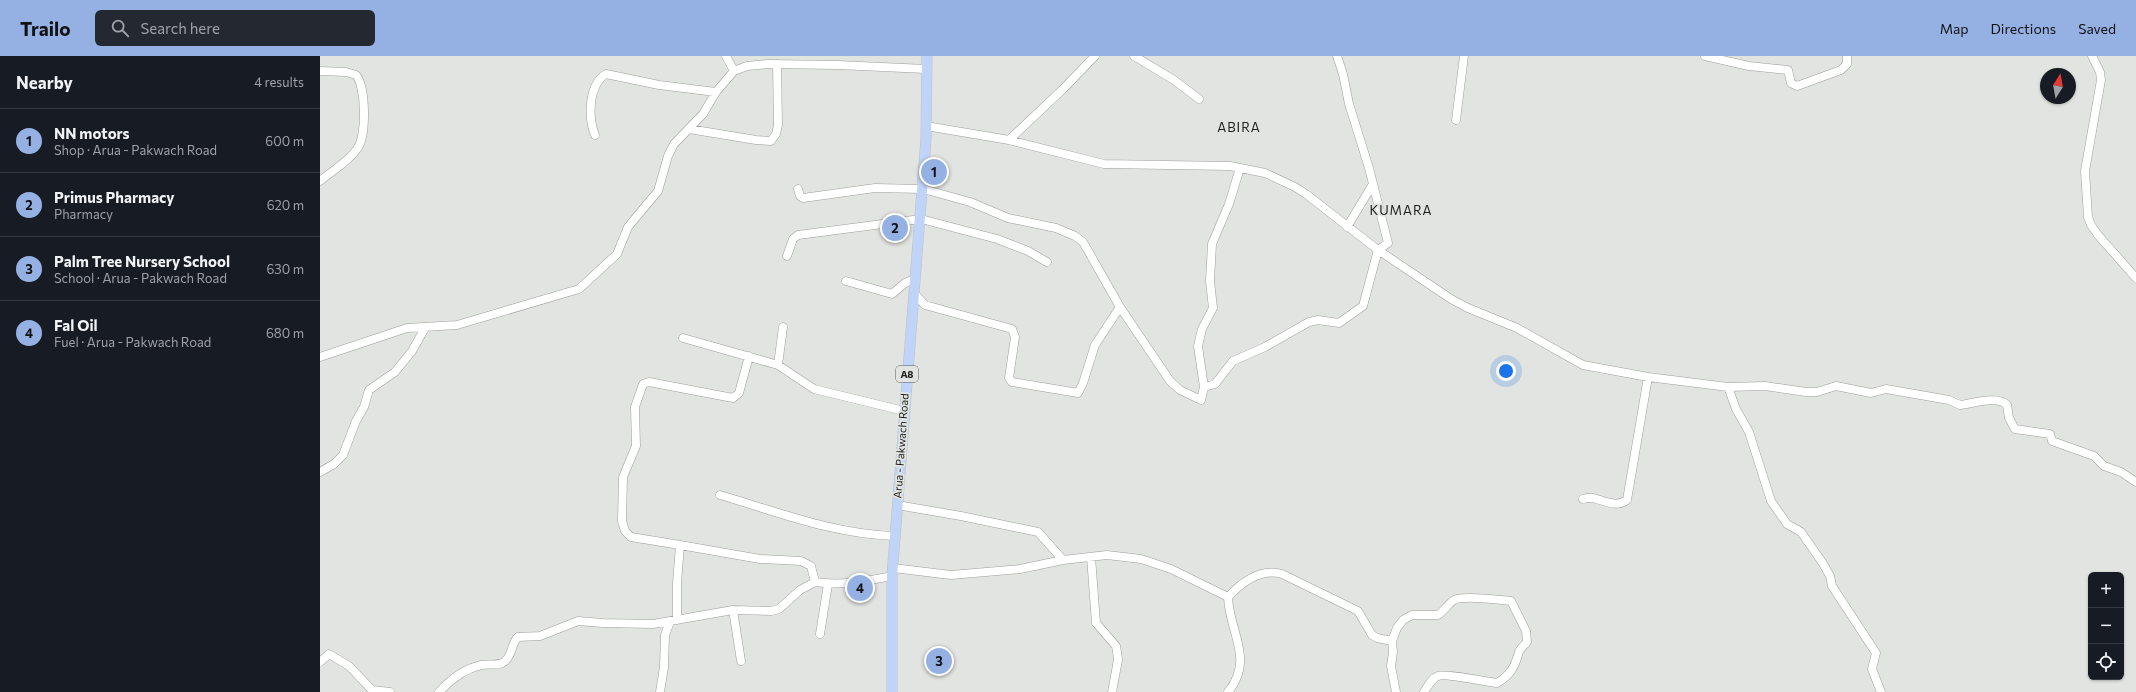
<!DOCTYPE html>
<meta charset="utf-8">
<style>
:root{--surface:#171b24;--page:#242831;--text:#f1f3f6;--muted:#9ea1a6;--line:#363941;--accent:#95b1e4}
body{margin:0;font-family:Commissioner,sans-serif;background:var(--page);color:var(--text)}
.controls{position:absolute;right:12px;bottom:12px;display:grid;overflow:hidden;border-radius:6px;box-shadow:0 1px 3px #0004}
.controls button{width:36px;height:36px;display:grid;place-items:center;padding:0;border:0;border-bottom:1px solid var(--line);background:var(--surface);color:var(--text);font:20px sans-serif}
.compass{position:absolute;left:1720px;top:12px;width:36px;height:36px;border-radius:50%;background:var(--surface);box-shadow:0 1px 3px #0004;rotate:11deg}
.you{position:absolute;left:1186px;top:315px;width:14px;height:14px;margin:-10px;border:3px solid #fff;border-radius:50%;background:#1a73e8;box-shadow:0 0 0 6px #1a73e833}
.badge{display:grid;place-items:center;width:26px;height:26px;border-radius:50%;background:var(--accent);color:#111;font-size:13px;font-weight:700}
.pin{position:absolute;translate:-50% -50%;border:2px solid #fff;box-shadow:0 1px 4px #0006}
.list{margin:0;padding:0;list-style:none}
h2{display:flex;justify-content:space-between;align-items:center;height:52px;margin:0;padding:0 16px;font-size:17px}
h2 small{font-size:13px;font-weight:400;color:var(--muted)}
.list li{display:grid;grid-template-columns:26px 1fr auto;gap:12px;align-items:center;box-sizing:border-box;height:64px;padding:0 16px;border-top:1px solid var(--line)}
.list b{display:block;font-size:15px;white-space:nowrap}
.list p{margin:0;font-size:13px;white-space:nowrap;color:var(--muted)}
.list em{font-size:13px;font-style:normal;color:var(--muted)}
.icon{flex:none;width:22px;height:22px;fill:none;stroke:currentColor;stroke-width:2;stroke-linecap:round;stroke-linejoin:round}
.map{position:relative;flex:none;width:1816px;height:636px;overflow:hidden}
header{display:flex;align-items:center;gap:24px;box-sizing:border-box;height:56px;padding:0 20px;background:var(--accent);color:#111}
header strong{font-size:19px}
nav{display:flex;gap:22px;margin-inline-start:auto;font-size:14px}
.search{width:280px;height:36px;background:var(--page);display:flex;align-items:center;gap:10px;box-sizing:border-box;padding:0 14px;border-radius:6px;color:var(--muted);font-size:15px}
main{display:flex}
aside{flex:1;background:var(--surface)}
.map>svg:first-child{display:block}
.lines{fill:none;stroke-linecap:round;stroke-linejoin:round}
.minor-casing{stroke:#9d9e9c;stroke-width:9}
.major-casing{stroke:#bfc0bf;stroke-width:11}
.minor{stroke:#fff;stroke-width:8}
.major{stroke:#bfd4f8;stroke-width:10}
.labels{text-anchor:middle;stroke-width:3.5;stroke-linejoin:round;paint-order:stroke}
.shield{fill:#e2e4e1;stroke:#575957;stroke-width:1}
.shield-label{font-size:10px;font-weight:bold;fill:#1c1d1c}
.street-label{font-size:11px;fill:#1c1d1c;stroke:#e2e4e1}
.quarter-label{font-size:13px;letter-spacing:1px;fill:#1c1d1c;stroke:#e2e4e1}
</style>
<header>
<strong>Trailo</strong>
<div class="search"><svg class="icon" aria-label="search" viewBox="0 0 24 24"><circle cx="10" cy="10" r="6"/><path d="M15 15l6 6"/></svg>Search here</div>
<nav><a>Map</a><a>Directions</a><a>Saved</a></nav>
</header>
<main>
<aside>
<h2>Nearby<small>4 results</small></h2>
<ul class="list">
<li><span class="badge">1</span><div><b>NN motors</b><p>Shop · Arua - Pakwach Road</p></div><em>600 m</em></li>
<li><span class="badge">2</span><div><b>Primus Pharmacy</b><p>Pharmacy</p></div><em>620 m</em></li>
<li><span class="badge">3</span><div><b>Palm Tree Nursery School</b><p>School · Arua - Pakwach Road</p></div><em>630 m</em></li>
<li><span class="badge">4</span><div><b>Fal Oil</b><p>Fuel · Arua - Pakwach Road</p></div><em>680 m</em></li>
</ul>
</aside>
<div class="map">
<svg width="1816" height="636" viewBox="0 0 1816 636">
<rect width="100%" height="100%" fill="#e2e4e1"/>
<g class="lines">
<g class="minor-casing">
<path id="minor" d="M 406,0 L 414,15
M 814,0 L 854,24 L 879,43
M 1385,0 L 1429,10 L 1468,14 L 1471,27 L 1477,30 L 1521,14 L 1527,8 L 1527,0
M 1772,0 L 1780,16 L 1781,24 L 1765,115 L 1768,161 L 1771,169 L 1778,179 L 1816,222
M 0,15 L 26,16 L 36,19 C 46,31 47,80 37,93 C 28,106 12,115 0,125
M 1136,64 L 1144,0
M 606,70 L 689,84 L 784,108 L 910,110 L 945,117 L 975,131 L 986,138 L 1058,194 L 1131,243 L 1148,252 L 1197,272 L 1263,309 L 1328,321 L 1408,331 L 1445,330 L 1486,336 L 1497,336 L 1516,330 L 1551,337 L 1566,333 L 1629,344 L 1640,349 C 1651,348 1678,339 1687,349 L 1689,362 L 1695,373 L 1730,378 L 1732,385 L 1774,400 L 1784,410 L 1801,416 L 1816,426
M 369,73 L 436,84 L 451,85 L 456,78 L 458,69 L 457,8
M 275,79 C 268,62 268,29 286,18 L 339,29 L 396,36
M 689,84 L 743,33 L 775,0
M 478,133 L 480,140 L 483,142 L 555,132 L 603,133 L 650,146 L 688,162 L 736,172 L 755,180 L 763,186 L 800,251 L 850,325 L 860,334 L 881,344 L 884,331 L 878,290 L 882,273 L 893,252 L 890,225 L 892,188 L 909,148 L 920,112
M 1027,171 L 1053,128
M 467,200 L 473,183 L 478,179 L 601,163 L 677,183 L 708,195 L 727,206
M 526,225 L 572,238 L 585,227 L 595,223
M 594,237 L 605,249 L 692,273 L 695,281 L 689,322 L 692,326 L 758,337 L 763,327 L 775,289 L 800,251
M 363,282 L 458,309 L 494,333 L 584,355
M 0,301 L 87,272 L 137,269 L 259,233 L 297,198 L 308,171 L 338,135 L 348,100 L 354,88 L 383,58 L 396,36 L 414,15 L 427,10 L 448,8 L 518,9 L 606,13
M 458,309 L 463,271
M 884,331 L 895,328 L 913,305 L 945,291 L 989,266 L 998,264 L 1019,267 L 1043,250 L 1058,194 L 1068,187 L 1049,112 L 1029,48 L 1023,18 L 1017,0
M 1408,331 L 1416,353 L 1429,376 L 1451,445 L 1467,468 L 1481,476 L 1502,506 L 1510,520 L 1512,530 L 1556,597 L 1552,613 L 1561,636
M 0,416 L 14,408 L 23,399 L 36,365 L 44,351 L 49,334 L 75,316 L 92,295 L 105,272
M 400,439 C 458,456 513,478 575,480
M 1263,443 C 1276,437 1292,455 1307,444 L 1328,321
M 577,449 L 641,460 L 718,476 L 743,504
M 360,489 L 311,481 L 305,475 L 302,465 L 303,421 L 316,390 L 315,351 L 323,328 L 329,326 L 413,342 L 419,337 L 429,300
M 771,501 L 776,567 L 796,590 L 797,596 L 798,604 L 792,636
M 573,512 L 631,519 L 700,513 L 743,504 L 787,499 L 821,503 L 851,513 L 908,541
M 413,554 L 421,605
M 357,564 L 357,527 L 360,489 L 440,503 L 481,505 L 491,510 L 495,526 C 521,530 546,525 572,520
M 500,578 L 508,528
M 0,606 L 9,598 L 29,610 L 52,634 L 70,636
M 119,636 C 130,624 144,613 161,609 C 169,607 179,611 185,605 C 193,599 191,587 198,581 L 220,580 L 258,565 L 283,567 L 333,568 L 413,554 L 451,555 L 459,553 L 480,534 L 495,526
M 340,636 L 344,611 L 345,579 L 350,566
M 908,636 C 935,603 909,576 908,541 C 922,526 941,512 962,518 L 1038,555 L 1052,579 L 1057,582 L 1072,585
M 1076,636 L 1071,610 L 1073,596 L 1072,585 L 1077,572 L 1083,564 L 1092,559 L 1118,559 C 1124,555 1128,548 1134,544 C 1142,539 1181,544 1191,545 L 1206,575 L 1207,586 C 1205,589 1200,592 1199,596 C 1195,610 1191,619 1177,627 C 1166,626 1125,617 1118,620 C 1112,622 1108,630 1104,636"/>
</g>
<g class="major-casing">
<path id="major" d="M 572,636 L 572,520 L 606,83 L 607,0"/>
</g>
<use href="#minor" class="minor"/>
<use href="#major" class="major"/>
</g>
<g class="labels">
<rect class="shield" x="576" y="310" width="22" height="16" rx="3"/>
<g class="shield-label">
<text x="587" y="322">A8</text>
</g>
<g class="street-label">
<text transform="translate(581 390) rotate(-86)" y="4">Arua - Pakwach Road</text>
</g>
<g class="quarter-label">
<text x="919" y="76">ABIRA</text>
<text x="1081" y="159">KUMARA</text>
</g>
</g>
</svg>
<div class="controls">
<button>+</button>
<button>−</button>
<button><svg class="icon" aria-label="locate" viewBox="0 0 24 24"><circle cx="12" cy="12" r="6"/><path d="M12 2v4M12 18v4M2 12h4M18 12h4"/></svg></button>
</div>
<svg class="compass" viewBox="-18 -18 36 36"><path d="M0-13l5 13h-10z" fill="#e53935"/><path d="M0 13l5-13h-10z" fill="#9ea1a6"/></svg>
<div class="you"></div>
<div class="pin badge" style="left:614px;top:116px">1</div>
<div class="pin badge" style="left:575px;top:172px">2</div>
<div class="pin badge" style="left:619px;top:605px">3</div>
<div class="pin badge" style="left:540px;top:532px">4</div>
</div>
</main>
